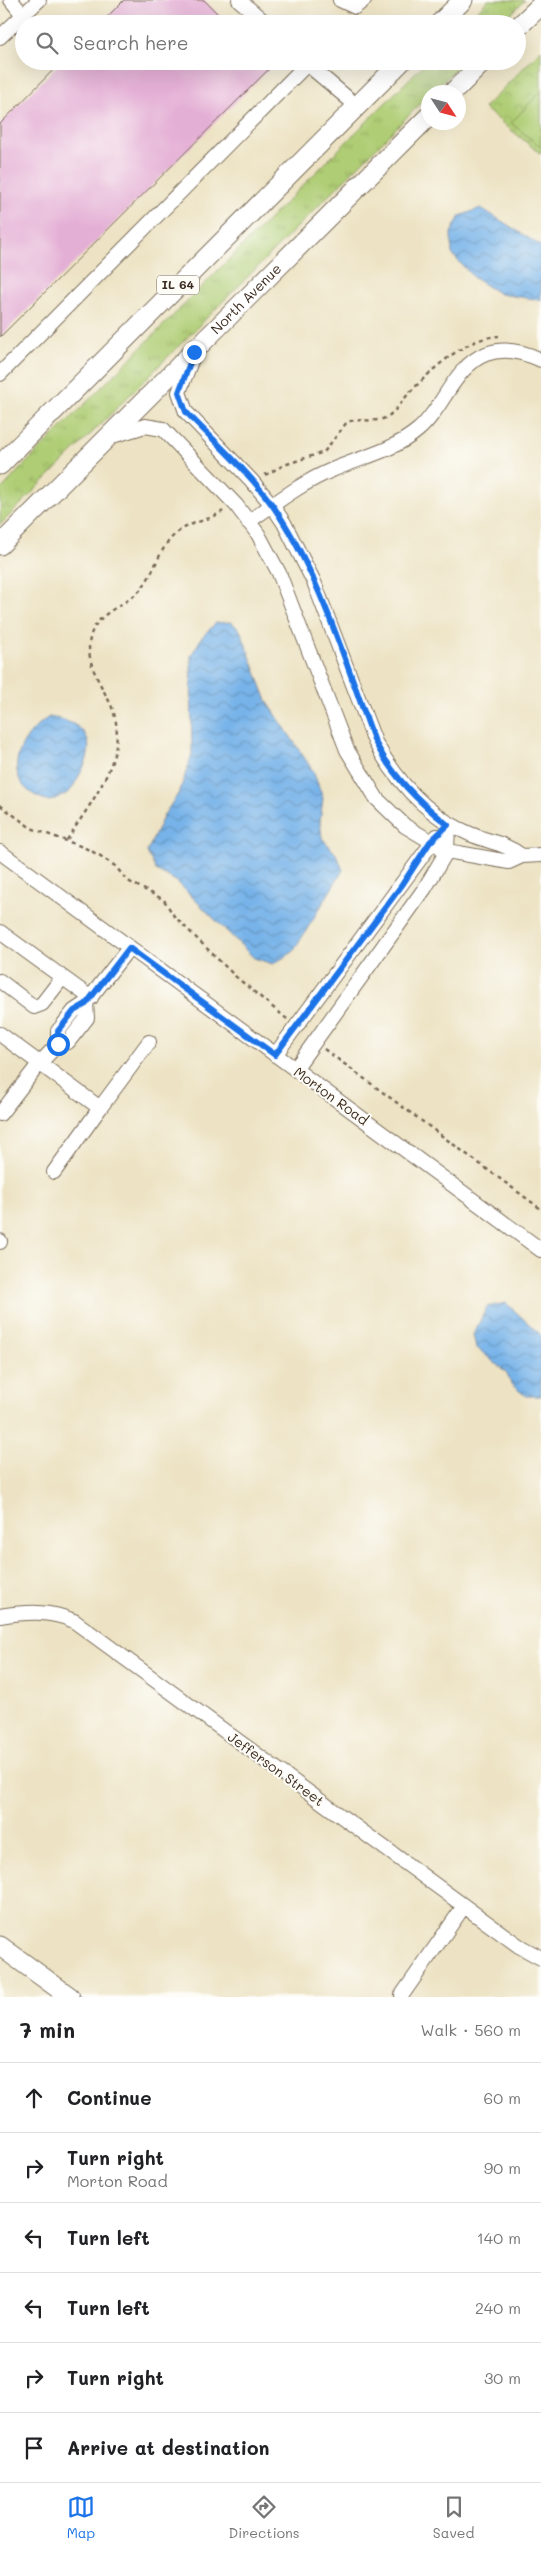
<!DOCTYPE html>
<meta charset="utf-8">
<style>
:root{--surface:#fff;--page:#f2f2f2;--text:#202124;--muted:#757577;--line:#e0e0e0;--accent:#1a73e8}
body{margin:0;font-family:Mali,sans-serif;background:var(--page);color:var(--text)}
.compass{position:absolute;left:421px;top:85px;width:45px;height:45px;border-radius:50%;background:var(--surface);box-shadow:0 5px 20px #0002;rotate:126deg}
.stop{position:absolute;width:15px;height:15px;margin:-11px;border:4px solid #1a73e8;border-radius:50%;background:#fff}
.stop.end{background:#1a73e8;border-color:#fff;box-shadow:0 1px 5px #0008}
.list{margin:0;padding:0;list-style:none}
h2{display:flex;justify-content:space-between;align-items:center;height:65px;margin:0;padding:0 20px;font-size:21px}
h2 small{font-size:16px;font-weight:400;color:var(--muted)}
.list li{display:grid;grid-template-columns:32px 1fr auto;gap:15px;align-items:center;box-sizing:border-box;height:70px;padding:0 20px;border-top:1px solid var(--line)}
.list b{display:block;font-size:19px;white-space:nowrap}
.list p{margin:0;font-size:16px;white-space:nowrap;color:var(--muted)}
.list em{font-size:16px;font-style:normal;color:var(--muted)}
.icon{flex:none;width:28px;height:28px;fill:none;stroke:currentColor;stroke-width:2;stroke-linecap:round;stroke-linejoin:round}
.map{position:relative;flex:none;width:541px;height:1997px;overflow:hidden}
.search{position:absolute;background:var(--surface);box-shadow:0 5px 20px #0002;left:15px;right:15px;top:15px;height:55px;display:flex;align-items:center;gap:12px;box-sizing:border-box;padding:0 18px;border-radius:28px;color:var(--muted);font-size:19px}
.sheet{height:485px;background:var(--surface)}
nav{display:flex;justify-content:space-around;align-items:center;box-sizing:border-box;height:70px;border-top:1px solid var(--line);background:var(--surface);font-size:14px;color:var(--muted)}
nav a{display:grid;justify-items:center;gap:2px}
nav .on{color:var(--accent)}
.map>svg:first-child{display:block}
.grass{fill:url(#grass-tufts);stroke:#757c49}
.park{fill:url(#park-crowns);stroke:#757c49}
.pitch{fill:#afcd74;stroke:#757c49}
.water{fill:url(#water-waves);stroke:#596e84}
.building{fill:#e4afd5}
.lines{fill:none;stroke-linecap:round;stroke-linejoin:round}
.minor-casing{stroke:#796b58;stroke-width:16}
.major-casing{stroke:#796b58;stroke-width:21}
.path{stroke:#796b58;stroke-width:2.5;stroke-dasharray:4 4;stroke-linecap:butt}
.minor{stroke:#fff;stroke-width:14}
.major{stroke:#fff;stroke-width:19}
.route{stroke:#1a73e8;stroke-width:6}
.labels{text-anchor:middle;stroke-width:4;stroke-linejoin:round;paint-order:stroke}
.shield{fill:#fdfcf7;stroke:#75695f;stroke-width:1}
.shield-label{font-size:12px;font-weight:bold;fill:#3b2a1e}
.street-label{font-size:14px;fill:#3b2a1e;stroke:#fdfcf7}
</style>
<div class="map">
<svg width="541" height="1997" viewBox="0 0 541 1997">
<defs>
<pattern id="grass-tufts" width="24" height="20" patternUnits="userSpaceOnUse" patternTransform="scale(1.25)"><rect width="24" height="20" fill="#afcd74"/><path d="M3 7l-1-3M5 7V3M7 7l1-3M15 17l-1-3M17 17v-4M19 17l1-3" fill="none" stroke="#97b064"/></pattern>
<pattern id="park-crowns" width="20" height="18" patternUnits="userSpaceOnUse" patternTransform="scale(1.25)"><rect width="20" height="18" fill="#afcd74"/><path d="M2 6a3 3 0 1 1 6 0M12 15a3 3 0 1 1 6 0" fill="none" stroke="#97b064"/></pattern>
<pattern id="water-waves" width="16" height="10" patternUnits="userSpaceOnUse" patternTransform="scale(1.25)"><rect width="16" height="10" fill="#77b3e9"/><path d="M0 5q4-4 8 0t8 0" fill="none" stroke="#6392bc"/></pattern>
</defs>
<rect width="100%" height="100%" fill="#fdfcf7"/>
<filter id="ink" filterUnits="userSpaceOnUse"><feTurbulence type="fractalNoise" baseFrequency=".02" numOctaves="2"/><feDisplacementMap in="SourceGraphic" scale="10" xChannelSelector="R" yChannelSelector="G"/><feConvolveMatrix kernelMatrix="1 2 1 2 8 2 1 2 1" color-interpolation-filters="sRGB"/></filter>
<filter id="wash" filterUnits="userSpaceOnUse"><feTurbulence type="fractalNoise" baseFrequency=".0096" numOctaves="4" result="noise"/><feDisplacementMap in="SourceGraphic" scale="20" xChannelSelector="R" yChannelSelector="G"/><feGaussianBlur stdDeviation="1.12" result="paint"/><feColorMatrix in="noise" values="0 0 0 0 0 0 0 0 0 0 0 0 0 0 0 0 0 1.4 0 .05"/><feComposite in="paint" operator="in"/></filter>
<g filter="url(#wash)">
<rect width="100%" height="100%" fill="#ede3c4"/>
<path class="grass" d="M 488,0 L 525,0 L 501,24 L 465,24 Z
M 427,61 L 464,61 L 432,92 L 428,92 L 428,96 L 0,525 L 0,491 L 21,468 Z"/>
<path class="park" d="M 541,50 L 541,154 L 484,108 Z"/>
<path class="pitch" d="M 541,91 L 541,147 L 511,123 Z"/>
<path class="water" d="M 481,208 L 541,246 L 541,300 L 500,294 L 474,278 L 452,254 L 451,233 L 460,216 Z
M 231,622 L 240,630 L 267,701 L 313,771 L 323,798 L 320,822 L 322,838 L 336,854 L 343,870 L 293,952 L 273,964 L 254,958 L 176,881 L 156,870 L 147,852 L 164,815 L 180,791 L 192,754 L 191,656 L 202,637 L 216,623 Z
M 49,717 C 84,722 100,740 80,774 C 77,779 74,786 70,791 C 66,795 56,798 50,801 C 0,788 12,741 49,717 Z
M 506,1303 L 541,1335 L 541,1396 L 526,1396 L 511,1384 L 507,1373 L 476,1347 L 473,1335 L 487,1307 Z"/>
<g id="blocks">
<path class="building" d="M 124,0 L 204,0 L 228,24 L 100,24 Z
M 62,61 L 265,61 L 271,67 L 0,337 L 0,124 Z"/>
</g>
</g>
<g filter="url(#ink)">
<use href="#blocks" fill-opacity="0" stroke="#796b58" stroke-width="1"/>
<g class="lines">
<g class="minor-casing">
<path id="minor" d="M 11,0 L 23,15
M 239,0 L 267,24
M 340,0 L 355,7 L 364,0
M 0,37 L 39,0
M 193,356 L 179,392 L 186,412 L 251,480 L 272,505 L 284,523 L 314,582 L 375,742 C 397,782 427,816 470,834 C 489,842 505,843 522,856
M 0,374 L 307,64 L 357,106
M 109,437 L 145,426 L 163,429 L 236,505 L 258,534 L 279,573 L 347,750 L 377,799 L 405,826 L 447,851 L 509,862 L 522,856 L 541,855
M 248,522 C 276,503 301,483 332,470 C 362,457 393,451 418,430 C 443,409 454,366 486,354 C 504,347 524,352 541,360
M 0,852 L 541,1250
M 0,932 L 91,998
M 0,981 L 34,1007 L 42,1004 L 62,978
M 0,1034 L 100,1108 L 149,1042
M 58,1044 L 58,1031 L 63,1025 L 74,1011 L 86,1003 L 129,948
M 275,1055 L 437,836
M 295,1069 L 425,888 L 447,851 L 448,825
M 0,1114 L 39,1064 L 58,1044 L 68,1042 L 87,1018 L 86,1003
M 54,1172 L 100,1108
M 0,1242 L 0,1241
M 0,1616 C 25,1612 50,1610 74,1621 L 519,1946 L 541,1958
M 402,1995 L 464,1906"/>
</g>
<g class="major-casing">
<g id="major">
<path d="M 439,24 L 463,0"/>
<path d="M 517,28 L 541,5"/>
<path d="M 453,92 L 484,61"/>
<path d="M 0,465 L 402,61"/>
<path id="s1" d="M 0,545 L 428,117"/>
<path d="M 0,1946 L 70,1997"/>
</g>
</g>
<path class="path" d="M 265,475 L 284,465 L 324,452 L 347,422 C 359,418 374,423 385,418 C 395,413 402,401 409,393 C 433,369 464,338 499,336
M 0,805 L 31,828 L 83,847 L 99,855 L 115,866 L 128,881 L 164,900 L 174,916 L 235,976 L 287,1019
M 67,840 C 91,801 132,755 111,705 C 101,684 85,663 90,638 C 96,611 125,607 141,589 C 156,571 159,546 178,532 C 192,521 209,521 223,511
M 324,1049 L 541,1209"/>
<use href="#minor" class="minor"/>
<use href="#major" class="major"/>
</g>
</g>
<g class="lines" filter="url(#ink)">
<path class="route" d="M 58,1044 L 58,1031 L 63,1025 L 74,1011 L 86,1004 L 129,948 L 275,1055 L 402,885 L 430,842 L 448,825 C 418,801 393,777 375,742 C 346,665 320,574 273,506 C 249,472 215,442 186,412 L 179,392 L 194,352"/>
</g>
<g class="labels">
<rect class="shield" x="157" y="275.5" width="42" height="19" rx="4"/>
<g class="shield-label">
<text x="178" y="289">IL 64</text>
</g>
<g class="street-label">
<text dy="5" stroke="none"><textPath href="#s1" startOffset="348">North Avenue</textPath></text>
<text transform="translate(331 1096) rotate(36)" y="5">Morton Road</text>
<text transform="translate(276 1769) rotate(36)" y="5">Jefferson Street</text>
</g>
</g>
</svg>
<svg class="compass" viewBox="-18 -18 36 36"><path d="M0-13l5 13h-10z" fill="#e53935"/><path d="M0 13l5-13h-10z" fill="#757577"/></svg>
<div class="stop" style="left:58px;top:1044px"></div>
<div class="stop end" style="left:194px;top:352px"></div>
<div class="search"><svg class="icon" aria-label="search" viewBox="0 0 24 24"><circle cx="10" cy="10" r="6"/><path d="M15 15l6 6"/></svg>Search here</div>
</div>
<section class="sheet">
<h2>7 min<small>Walk · 560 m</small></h2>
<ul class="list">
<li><svg class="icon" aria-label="ahead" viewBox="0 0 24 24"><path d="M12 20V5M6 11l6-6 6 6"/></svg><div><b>Continue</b></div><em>60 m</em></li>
<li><svg class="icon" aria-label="right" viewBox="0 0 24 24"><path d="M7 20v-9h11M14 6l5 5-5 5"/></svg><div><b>Turn right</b><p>Morton Road</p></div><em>90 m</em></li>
<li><svg class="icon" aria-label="left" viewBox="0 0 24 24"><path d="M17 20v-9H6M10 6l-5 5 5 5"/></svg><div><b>Turn left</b></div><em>140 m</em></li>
<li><svg class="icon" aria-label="left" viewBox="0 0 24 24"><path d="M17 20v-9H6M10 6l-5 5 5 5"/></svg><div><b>Turn left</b></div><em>240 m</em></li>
<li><svg class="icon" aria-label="right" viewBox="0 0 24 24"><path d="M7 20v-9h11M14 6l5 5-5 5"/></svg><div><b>Turn right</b></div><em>30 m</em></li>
<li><svg class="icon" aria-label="arrive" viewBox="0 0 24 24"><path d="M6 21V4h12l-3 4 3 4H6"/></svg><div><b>Arrive at destination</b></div></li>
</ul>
</section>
<nav>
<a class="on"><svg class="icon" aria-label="map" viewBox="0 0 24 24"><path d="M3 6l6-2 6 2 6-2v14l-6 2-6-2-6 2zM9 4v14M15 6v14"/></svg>Map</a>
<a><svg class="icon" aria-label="directions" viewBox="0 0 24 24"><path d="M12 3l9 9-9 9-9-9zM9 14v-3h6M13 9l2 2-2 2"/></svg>Directions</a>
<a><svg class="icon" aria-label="saved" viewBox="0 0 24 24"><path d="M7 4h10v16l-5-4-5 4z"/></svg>Saved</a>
</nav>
